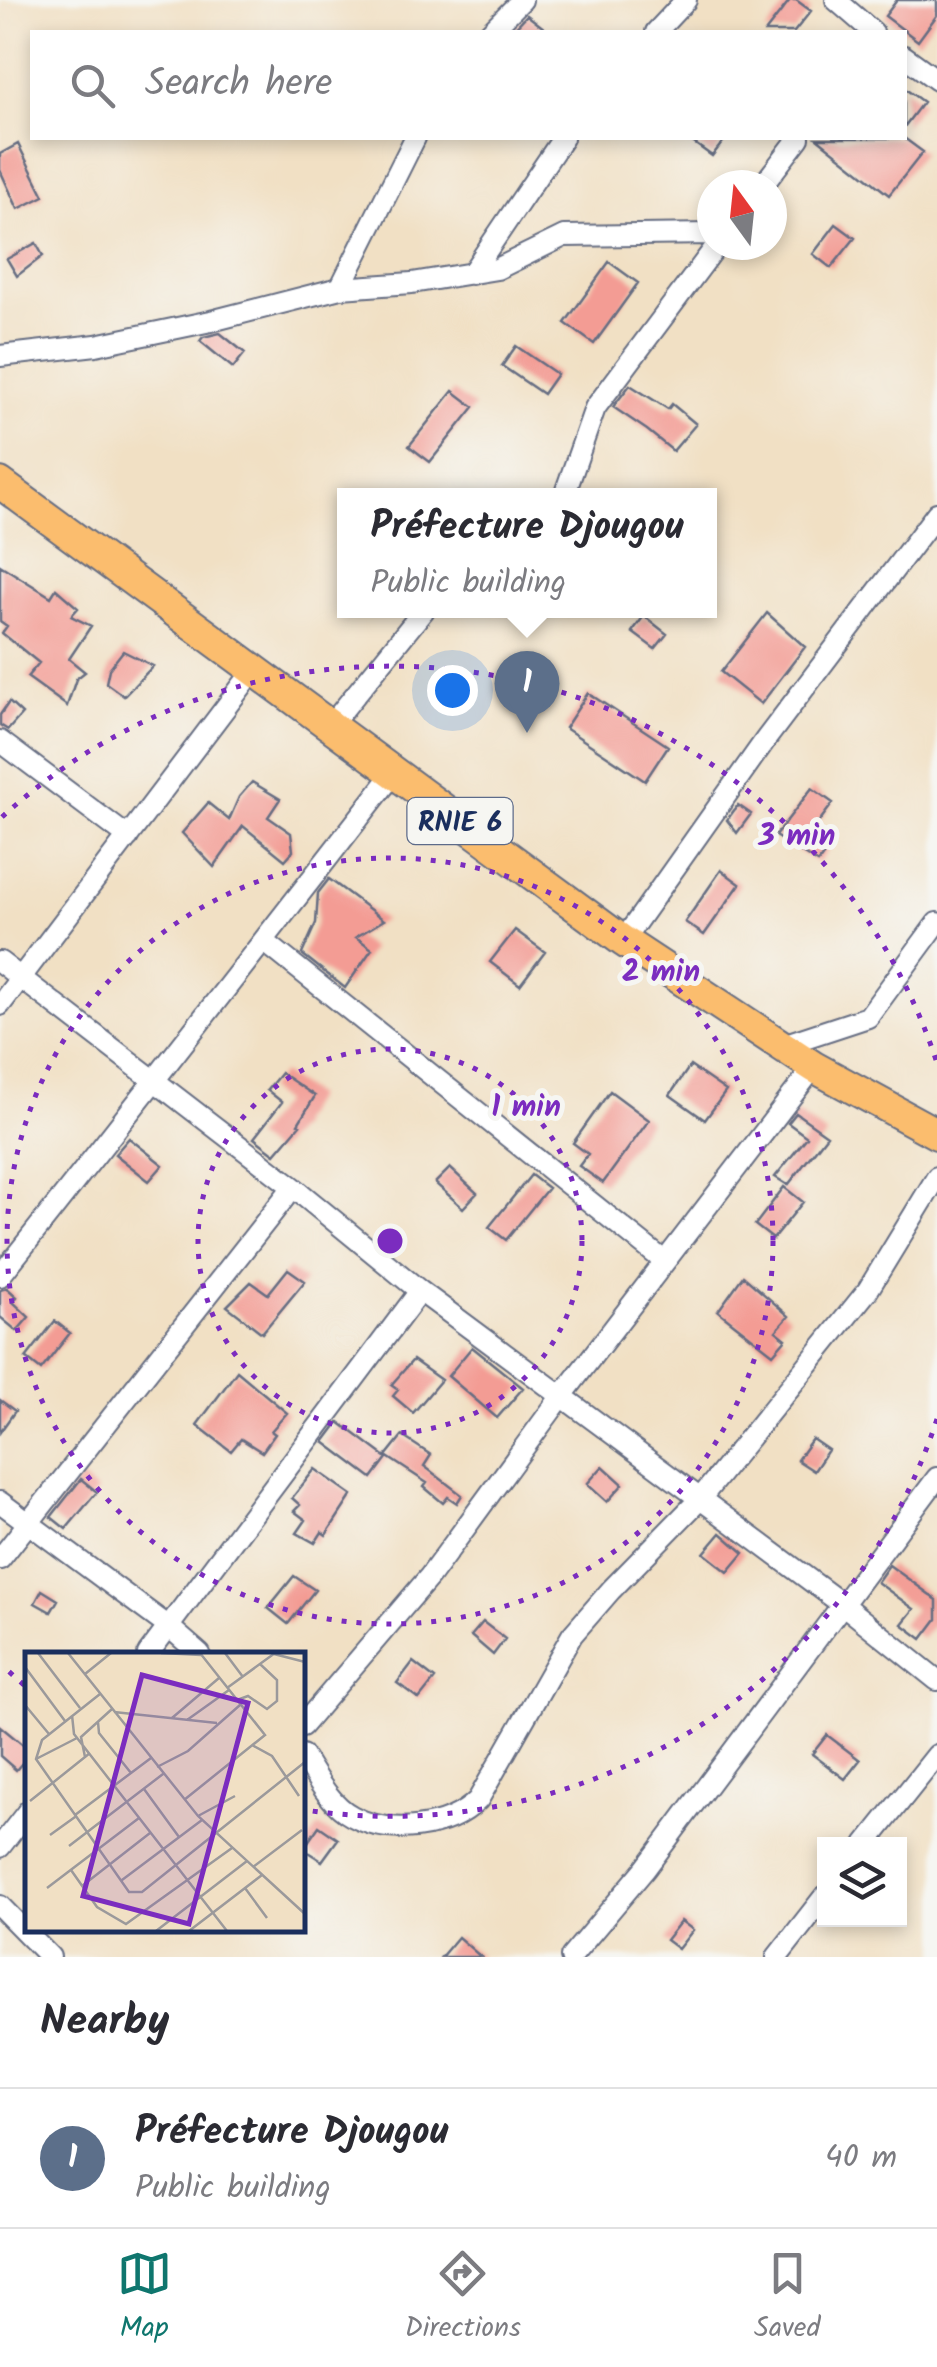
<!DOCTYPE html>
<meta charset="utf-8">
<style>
:root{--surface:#fff;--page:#f2f2f3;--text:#2b2b33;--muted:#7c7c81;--line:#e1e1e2;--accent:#0f766e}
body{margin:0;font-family:Kalam,sans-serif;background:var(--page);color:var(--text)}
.controls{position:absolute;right:30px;bottom:30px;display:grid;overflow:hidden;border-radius:0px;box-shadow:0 5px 15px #0003}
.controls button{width:90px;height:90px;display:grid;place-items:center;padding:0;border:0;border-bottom:2px solid var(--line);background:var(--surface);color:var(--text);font:50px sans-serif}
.compass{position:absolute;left:697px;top:170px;width:90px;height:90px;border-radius:50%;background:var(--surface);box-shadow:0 5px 15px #0003;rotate:345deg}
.you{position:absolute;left:452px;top:690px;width:35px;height:35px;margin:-25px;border:8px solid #fff;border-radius:50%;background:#1a73e8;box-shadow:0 0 0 15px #1a73e833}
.badge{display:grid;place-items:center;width:65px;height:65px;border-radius:50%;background:var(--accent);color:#fff;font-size:32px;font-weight:700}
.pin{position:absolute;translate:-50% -82px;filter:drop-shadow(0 2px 5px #0008)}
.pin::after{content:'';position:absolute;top:52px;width:35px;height:30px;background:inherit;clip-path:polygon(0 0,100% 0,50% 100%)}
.popup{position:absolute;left:337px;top:488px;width:380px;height:130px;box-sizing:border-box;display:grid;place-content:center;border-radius:0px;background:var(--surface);filter:drop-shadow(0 2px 8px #0005);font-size:32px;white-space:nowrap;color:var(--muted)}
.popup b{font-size:38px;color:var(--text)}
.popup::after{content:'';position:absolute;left:50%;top:100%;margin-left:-20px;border:20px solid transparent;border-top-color:var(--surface)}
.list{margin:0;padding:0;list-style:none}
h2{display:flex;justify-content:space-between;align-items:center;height:130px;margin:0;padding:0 40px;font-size:42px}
h2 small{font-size:32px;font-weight:400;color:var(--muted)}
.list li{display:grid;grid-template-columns:65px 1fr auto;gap:30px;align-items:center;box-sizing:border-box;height:140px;padding:0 40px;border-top:2px solid var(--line)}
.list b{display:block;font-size:38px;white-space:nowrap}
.list p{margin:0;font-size:32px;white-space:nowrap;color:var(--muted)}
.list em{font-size:32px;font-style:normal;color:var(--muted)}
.icon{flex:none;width:55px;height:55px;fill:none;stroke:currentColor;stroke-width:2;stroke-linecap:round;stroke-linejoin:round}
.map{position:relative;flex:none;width:937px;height:1957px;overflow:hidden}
.search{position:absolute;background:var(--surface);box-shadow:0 5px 15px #0003;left:30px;right:30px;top:30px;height:110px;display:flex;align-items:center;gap:25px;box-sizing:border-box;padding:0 35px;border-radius:0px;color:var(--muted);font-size:38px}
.sheet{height:270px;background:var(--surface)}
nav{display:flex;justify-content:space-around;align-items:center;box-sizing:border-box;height:140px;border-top:2px solid var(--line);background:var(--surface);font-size:28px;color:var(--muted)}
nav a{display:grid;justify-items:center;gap:5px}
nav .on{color:var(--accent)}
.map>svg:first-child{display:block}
.building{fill:#f39c94}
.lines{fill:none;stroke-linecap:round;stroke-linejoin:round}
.minor-casing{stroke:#666d82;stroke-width:24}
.primary-casing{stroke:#666d82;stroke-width:34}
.minor{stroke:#fff;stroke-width:20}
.primary{stroke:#fbbd6e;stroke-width:30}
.ring{fill:none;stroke:#7b2cbf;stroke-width:5;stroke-dasharray:5 10}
.labels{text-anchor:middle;stroke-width:10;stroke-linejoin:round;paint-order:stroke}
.shield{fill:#f6f6f2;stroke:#5d6b8a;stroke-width:2.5}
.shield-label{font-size:28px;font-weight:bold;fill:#1b2f5e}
.inset-road{fill:none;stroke:#9b999b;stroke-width:2.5}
.view{fill:#7b2cbf;fill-opacity:0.15;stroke:#7b2cbf;stroke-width:5}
.inset-edge{fill:none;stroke:#1b2f5e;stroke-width:5}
.centre{fill:#7b2cbf;stroke:#f6f6f2;stroke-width:5}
.ring-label{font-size:30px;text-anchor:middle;font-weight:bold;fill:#7b2cbf;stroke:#f6f6f2;stroke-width:10;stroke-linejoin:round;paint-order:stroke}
</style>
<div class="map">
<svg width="937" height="1957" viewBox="0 0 937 1957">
<rect width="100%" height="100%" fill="#f6f6f2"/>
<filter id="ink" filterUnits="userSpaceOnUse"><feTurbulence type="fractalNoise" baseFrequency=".01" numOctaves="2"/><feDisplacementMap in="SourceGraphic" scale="20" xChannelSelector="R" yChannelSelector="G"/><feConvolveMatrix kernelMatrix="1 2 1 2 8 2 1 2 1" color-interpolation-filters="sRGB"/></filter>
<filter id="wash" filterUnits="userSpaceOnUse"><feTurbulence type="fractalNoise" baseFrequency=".0048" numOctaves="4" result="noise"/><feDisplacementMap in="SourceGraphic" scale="40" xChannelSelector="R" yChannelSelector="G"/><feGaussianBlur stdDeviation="2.25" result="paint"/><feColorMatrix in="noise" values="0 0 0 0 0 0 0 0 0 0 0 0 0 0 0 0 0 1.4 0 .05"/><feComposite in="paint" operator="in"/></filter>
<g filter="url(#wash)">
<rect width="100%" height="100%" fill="#f1e0c4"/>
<g id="blocks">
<path class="building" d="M 790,0 L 796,0 L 811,11 L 794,32 L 765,32 Z
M 897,0 L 937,0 L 937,15 L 918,41 L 885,16 Z
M 527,15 L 549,32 L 511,32 Z
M 904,88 L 923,102 L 904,127 Z
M 687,138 L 726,138 L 712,156 Z
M 817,138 L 904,138 L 923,152 L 889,195 Z
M 18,144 L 44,196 L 18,209 L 0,170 L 0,154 Z
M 836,224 L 855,238 L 831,268 L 813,254 Z
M 36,243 L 43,256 L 17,276 L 7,259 Z
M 609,262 L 638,283 L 594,344 L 565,323 Z
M 220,333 L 245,353 L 233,368 L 200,341 L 203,337 Z
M 516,346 L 557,374 L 543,394 L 502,366 Z
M 630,385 L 668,409 L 672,404 L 696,424 L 673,451 L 647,430 L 613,407 Z
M 453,391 L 474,407 L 430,462 L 409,446 Z
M 0,565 L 51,597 L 56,589 L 78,608 L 71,616 L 91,626 L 69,659 L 85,672 L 76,679 L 67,706 L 27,677 L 39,663 L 2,633 L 7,626 L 0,621 Z
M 767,613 L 805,647 L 761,704 L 721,672 Z
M 644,616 L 667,634 L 655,649 L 632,632 Z
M 123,651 L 153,666 L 124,696 L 106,683 L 109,669 Z
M 588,693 L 668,746 L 645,781 L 565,728 Z
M 9,702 L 22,714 L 8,730 L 0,725 L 0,715 Z
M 252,782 L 280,799 L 268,817 L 291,833 L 293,851 L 285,860 L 243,826 L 214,867 L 182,833 L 208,803 L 229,820 L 239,797 Z
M 812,788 L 833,803 L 812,831 L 831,845 L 818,863 L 775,836 Z
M 738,805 L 751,814 L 737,833 L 727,820 Z
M 721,870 L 740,884 L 704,935 L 685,922 Z
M 329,879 L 384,920 L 356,937 L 372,949 L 345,988 L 302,954 L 316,923 L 318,893 Z
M 515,930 L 545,952 L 520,985 L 490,962 Z
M 690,1066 L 726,1091 L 705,1120 L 670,1095 Z
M 281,1073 L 315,1096 L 298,1124 L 300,1125 L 275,1154 L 254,1138 L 282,1102 L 267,1090 Z
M 610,1091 L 649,1120 L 603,1183 L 579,1166 L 588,1154 L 573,1143 Z
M 796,1113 L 827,1135 L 788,1185 L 775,1177 L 807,1137 L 788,1123 Z
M 129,1138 L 163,1165 L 149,1181 L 115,1154 Z
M 450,1168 L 477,1193 L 463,1208 L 435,1183 Z
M 531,1175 L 548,1188 L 506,1240 L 489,1227 Z
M 784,1187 L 803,1202 L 773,1239 L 755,1225 Z
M 288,1269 L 305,1281 L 262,1333 L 227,1306 L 251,1282 L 268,1294 Z
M 743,1276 L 789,1316 L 776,1331 L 786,1339 L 773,1354 L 718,1311 Z
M 7,1288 L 17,1297 L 13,1302 L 29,1317 L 17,1331 L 0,1317 L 0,1290 Z
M 55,1321 L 70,1333 L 41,1370 L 26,1358 Z
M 472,1347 L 523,1388 L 497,1418 L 448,1376 Z
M 413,1360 L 441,1380 L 413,1413 L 393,1396 L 398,1390 L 391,1385 Z
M 237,1371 L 287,1413 L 271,1431 L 275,1434 L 262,1452 L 241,1439 L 231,1451 L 197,1425 Z
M 0,1400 L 15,1411 L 0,1432 Z
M 339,1422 L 387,1458 L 372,1478 L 324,1442 Z
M 402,1436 L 431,1455 L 424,1466 L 462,1495 L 457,1503 L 448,1497 L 443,1503 L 424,1487 L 427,1483 L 386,1456 Z
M 812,1439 L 828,1450 L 814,1471 L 797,1460 Z
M 603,1466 L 623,1484 L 607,1502 L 587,1484 Z
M 315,1469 L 352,1495 L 326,1535 L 322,1532 L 315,1543 L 297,1533 L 306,1520 L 294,1511 L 300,1505 L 292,1498 Z
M 81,1479 L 97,1492 L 66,1529 L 51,1517 Z
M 721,1533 L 744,1553 L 728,1572 L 704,1553 Z
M 889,1565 L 937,1600 L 937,1619 L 922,1639 L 902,1624 L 914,1609 L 877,1582 Z
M 294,1576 L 315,1590 L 288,1624 L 268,1608 Z
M 42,1590 L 58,1600 L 51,1612 L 35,1603 Z
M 483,1622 L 505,1639 L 493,1655 L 471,1636 Z
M 413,1662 L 435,1679 L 419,1699 L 397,1683 Z
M 0,1726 L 28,1749 L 28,1756 L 16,1770 L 0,1756 Z
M 827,1735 L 860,1760 L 845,1779 L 812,1754 Z
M 319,1826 L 338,1839 L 322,1861 L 303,1849 Z
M 681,1921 L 693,1930 L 678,1949 L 666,1940 Z
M 458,1937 L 481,1957 L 441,1957 Z"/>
</g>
</g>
<g filter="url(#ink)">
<use href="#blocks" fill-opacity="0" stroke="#666d82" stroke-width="2.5"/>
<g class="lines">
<g class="minor-casing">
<path id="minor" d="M 836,0 L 873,32
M 490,32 L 522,0
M 656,32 L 686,0
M 904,56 L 937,80
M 763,185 L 799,138
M 471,274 L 563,138
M 340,288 L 415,138
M 0,356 L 96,345 L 211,321 L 340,288 L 412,283 L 497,269 L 564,236 L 712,234
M 564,496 L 595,408 L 717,245
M 330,726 L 424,610
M 0,741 L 128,837
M 623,941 L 766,739 L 937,513
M 265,942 L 664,1261
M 0,962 L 293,1187 L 420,1291 L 842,1604 L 937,1680
M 0,1005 L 254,670
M 780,1046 L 868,1017 L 937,923
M 0,1276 C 133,1109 263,941 394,773
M 0,1502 L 169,1627 L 200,1654
M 0,1559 L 293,1187
M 148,1654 L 420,1291
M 302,1726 L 430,1576 L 561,1397 L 814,1067
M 302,1755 C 315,1775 330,1805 352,1816 C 389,1836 448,1830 478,1800 L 572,1635 L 611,1590 L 700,1499 L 868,1290 L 937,1177
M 866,1844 L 937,1755
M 0,1847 L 28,1811
M 0,1906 L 50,1957
M 571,1957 L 645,1869 L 937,1478
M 777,1957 L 824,1897"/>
</g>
<g class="primary-casing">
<path id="primary" d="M 0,483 L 623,941 L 814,1067 L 937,1134"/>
</g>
<use href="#minor" class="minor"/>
<use href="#primary" class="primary"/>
</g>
</g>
<g class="ring">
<circle cx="390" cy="1241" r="192"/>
<circle cx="390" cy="1241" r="383"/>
<path d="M937 1419A575 575 0 0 1 305 1810M24 1685A575 575 0 0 1 2 1665M2 817A575 575 0 0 1 937 1063"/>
</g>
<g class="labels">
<rect class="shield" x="407.5" y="798" width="105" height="46" rx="8"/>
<g class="shield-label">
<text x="460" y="831">RNIE 6</text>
</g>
</g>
<g transform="translate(25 1652)">
<rect width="280" height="280" fill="#f1e0c4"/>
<path class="inset-road" d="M 13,1 L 55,56M 43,1 L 173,164 L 280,262M 136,1 L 176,3M 200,1 L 218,25M 249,2 L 280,10M 0,15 L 40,69M 60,22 L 86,1M 202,36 L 250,1M 75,42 L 17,88 L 11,107 L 104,240 L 117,240 L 280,110M 212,48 L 223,44 L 242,57 L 252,49 L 252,28 L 235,12M 0,53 L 24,82M 89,60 L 192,71M 47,63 L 49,82 L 202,279M 147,66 L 194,26M 162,68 L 204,38M 73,70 L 74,81 L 106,121M 227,93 L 247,104 L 274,144M 60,105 L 56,85 L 87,57M 11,107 L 52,86M 132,115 L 163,99 L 215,53M 119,137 L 154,185M 159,148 L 240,83 L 175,1M 5,149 L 65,101M 50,163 L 126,106M 173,164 L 210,144M 25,183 L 50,165M 44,194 L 138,122M 228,215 L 277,178M 46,218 L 72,255 L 101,272 L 207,196M 97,228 L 177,168M 57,234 L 125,181M 22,236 L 114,166M 220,236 L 242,266M 131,279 L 222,209M 164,279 L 237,223"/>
<path class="view" d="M 117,23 L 223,51 L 164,272 L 58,244 Z"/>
<rect width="280" height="280" class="inset-edge"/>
</g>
<circle cx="390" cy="1241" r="15" class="centre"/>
<g class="ring-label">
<text x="797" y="845">3 min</text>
<text x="661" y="981">2 min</text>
<text x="526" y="1116">1 min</text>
</g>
</svg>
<div class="controls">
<button><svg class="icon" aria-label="layers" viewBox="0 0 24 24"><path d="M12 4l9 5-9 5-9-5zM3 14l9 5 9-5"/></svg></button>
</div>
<svg class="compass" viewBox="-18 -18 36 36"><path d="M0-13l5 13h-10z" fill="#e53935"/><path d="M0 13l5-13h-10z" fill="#7c7c81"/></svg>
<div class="you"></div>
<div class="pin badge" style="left:527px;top:733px;background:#5c6f8a">1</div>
<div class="popup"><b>Préfecture Djougou</b>Public building</div>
<div class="search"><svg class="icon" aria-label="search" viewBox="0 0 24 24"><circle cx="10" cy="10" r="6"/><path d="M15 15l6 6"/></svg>Search here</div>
</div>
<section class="sheet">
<h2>Nearby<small></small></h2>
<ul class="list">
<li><span class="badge" style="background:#5c6f8a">1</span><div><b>Préfecture Djougou</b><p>Public building</p></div><em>40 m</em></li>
</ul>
</section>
<nav>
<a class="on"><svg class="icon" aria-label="map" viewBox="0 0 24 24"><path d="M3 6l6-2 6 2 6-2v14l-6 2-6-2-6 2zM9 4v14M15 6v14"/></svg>Map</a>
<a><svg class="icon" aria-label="directions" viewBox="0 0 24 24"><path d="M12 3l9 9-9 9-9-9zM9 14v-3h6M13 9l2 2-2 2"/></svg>Directions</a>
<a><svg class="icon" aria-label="saved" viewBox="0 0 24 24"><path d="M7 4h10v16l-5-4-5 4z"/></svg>Saved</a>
</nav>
